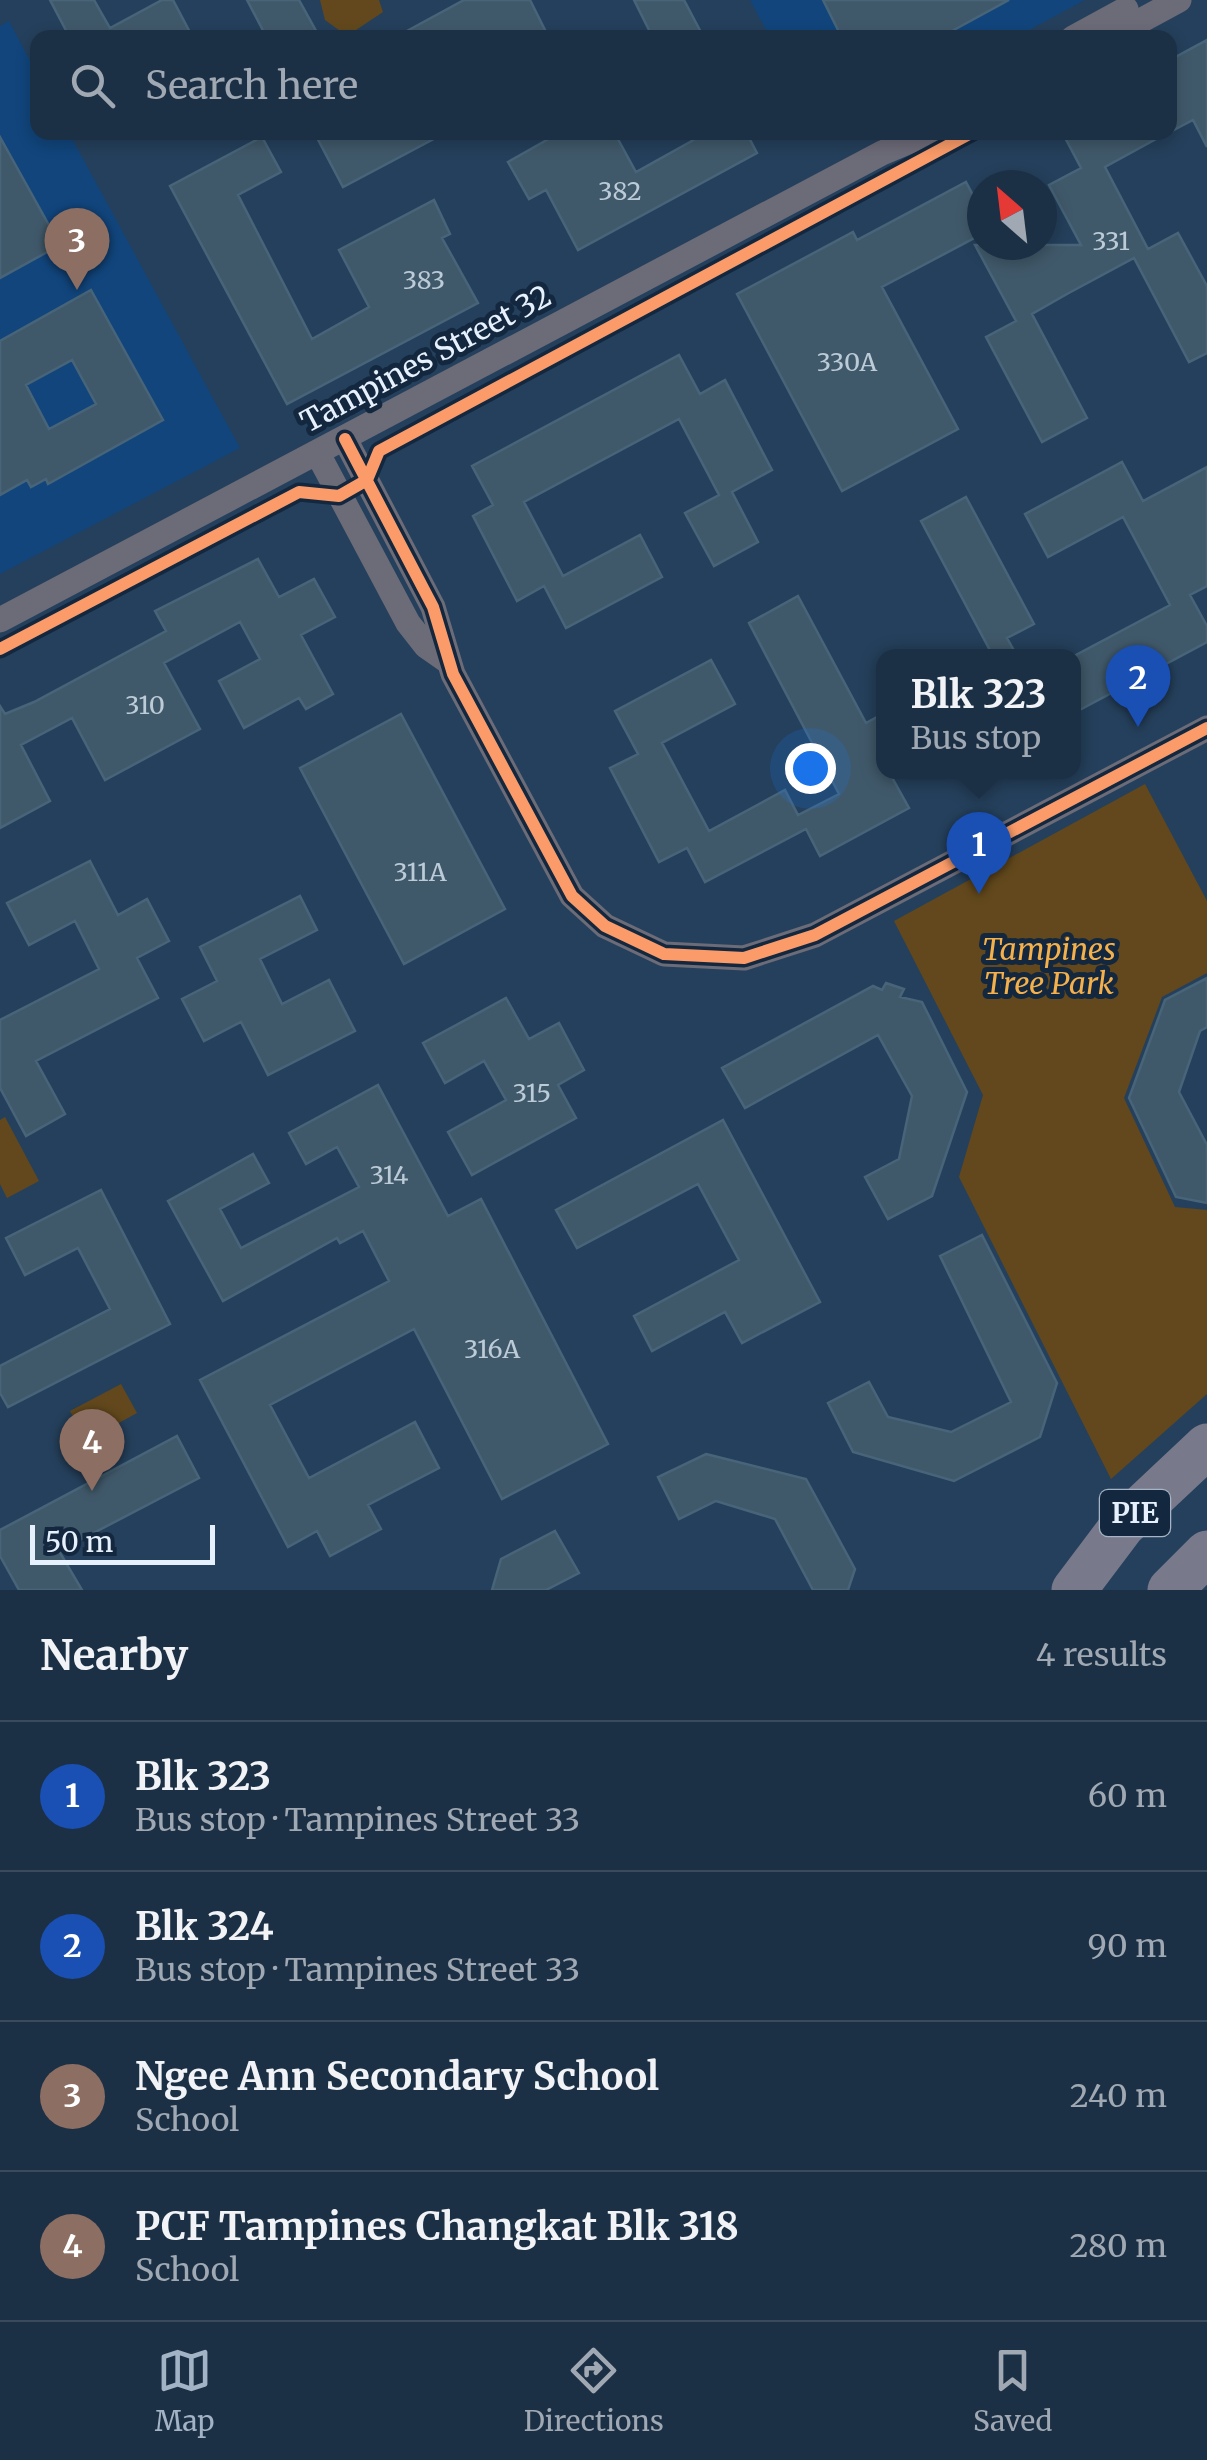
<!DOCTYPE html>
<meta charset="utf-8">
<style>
:root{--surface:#1c3045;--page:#293c50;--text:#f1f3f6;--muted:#a0a9b3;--line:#3a4b5e;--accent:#a2b3c5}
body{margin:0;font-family:Merriweather,serif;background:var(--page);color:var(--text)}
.compass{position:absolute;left:967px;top:170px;width:90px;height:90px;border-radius:50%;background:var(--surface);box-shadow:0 5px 15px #0003;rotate:332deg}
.scale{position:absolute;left:30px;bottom:25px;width:185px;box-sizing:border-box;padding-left:10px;border:5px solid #e6f1fd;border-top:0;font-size:28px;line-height:35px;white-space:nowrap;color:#e6f1fd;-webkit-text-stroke:8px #13273e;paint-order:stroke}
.you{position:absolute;left:810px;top:768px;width:35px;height:35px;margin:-25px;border:8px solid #fff;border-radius:50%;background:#1a73e8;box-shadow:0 0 0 15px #1a73e833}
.badge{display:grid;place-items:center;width:65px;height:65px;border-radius:50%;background:var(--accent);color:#fff;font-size:32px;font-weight:700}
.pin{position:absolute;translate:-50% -82px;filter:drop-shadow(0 2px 5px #0008)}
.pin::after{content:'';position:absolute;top:52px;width:35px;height:30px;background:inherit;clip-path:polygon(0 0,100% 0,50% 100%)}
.popup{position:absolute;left:876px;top:649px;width:205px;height:130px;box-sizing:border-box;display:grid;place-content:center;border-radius:20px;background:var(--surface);filter:drop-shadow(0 2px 8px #0005);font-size:32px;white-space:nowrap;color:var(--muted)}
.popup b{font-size:38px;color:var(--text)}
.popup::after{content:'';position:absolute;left:50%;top:100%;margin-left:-20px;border:20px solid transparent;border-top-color:var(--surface)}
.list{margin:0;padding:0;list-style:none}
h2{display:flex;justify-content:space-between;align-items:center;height:130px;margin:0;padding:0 40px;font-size:42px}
h2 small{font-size:32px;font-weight:400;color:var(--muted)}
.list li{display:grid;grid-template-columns:65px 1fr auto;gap:30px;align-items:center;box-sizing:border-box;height:150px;padding:0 40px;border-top:2px solid var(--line)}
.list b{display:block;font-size:38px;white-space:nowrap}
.list p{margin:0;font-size:32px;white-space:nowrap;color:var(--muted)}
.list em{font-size:32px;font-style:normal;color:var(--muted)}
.icon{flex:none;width:55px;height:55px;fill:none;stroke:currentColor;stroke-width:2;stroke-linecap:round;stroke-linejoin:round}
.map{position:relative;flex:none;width:1207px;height:1590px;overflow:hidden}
.search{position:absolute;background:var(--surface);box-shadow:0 5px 15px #0003;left:30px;right:30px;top:30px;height:110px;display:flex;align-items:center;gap:25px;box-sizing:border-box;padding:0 35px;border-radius:20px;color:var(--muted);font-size:38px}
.sheet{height:730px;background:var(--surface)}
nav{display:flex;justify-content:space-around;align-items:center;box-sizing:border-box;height:140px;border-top:2px solid var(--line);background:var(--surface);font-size:28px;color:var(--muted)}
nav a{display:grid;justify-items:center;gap:5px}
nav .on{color:var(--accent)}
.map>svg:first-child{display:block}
.built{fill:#11457c}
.green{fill:#62481c}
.building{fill:#40596a;stroke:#476479;stroke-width:2.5;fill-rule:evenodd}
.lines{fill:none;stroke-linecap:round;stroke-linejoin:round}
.minor{stroke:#6c6b78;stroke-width:25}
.motorway{stroke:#79798c;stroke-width:45}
.cycleway-casing{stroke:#13273e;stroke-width:19}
.cycleway{stroke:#fa9b69;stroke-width:12}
.labels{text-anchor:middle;stroke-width:10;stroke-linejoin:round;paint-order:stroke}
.number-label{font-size:25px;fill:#bccbd8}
.shield{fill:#13273e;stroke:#a7b4c4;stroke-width:2.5}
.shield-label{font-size:28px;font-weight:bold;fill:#e6f1fd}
.street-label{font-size:30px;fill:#e6f1fd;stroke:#13273e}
.park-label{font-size:30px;font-style:italic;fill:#f4b04b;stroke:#13273e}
</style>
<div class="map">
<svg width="1207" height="1590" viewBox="0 0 1207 1590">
<rect width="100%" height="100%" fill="#25405c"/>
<path class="built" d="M 750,0 L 1085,0 L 1014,38 L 770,37 Z
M 9,21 L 37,74 L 38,132 L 69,133 L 240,448 L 0,574 L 0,26 Z"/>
<path class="green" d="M 320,0 L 379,0 L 383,12 L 347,36 L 325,20 Z
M 1145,784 L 1207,901 L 1207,973 L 1162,997 L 1124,1098 L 1175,1207 L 1207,1210 L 1207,1394 L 1111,1479 L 959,1177 L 983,1095 L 894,921 Z
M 5,1117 L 39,1181 L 7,1198 L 0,1184 L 0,1120 Z
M 121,1384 L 137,1413 L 86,1441 L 70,1411 Z"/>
<path class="building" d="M 50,0 L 94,0 L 110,28 L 162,0 L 173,0 L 193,38 L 70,38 Z
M 247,0 L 299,0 L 320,38 L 267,38 Z
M 464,0 L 530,0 L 549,38 L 394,38 Z
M 634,0 L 684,0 L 704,38 L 653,38 Z
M 823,0 L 1009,0 L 939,38 L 842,38 Z
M 1207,40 L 1207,147 L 1193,120 L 1170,132 L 1170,60 Z
M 314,132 L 447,132 L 343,187 Z
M 561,132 L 614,132 L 636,172 L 708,132 L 746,132 L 757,153 L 578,250 L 546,190 L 529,199 L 508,162 Z
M 1062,132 L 1169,132 L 1105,167 L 1148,249 L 1178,233 L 1207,286 L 1207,353 L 1189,362 L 1134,258 L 1067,294 L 1032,314 L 1087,418 L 1042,442 L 986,337 L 1016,321 L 975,245 L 1081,245 L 1049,185 L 1081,168 Z
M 0,137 L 60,245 L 0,278 Z
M 262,137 L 281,172 L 238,195 L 312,339 L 369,307 L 339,250 L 434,200 L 450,234 L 442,238 L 478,303 L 287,404 L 170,186 Z
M 966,182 L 982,212 L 982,234 L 882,287 L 958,429 L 842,491 L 737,294 L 853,232 L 857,240 Z
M 91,290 L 163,420 L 48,484 L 46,479 L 31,487 L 27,480 L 0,495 L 0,341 ZM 72,360 L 96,404 L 49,429 L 26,385 Z
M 679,355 L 700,394 L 725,380 L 772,470 L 732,492 L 758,542 L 714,566 L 685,513 L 719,495 L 679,419 L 524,502 L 563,576 L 640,535 L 662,577 L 566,628 L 544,586 L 517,601 L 473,516 L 493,505 L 472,466 Z
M 1122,462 L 1143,501 L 1207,467 L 1207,586 L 1190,595 L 1207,626 L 1207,642 L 1074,713 L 1074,656 L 1170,605 L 1123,517 L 1048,557 L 1025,514 Z
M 966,497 L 1034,624 L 1007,638 L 1017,656 L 993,656 L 921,521 Z
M 258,559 L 279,597 L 314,579 L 335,617 L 301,635 L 333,694 L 306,709 L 299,698 L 244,728 L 219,681 L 260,659 L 240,622 L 164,663 L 200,729 L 105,780 L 72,718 L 21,745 L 50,801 L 0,828 L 0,706 L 5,714 L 34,702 L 166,631 L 155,611 Z
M 798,596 L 866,723 L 884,713 L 884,772 L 889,772 L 909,808 L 820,856 L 806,829 L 705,882 L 687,848 L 659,862 L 610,768 L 638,754 L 615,711 L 711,660 L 735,704 L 662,743 L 709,831 L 785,790 L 798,815 L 839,794 L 749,623 Z
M 401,714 L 505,909 L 404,964 L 300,768 Z
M 90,861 L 118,915 L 147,899 L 169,941 L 137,958 L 158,998 L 36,1061 L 65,1114 L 26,1136 L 0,1088 L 0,1020 L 99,969 L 75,921 L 29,945 L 7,903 Z
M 300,896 L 317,930 L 260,959 L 282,1004 L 329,980 L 355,1031 L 268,1075 L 241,1022 L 204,1041 L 182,999 L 217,981 L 200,947 Z
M 1207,978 L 1207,1027 L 1200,1031 L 1179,1092 L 1207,1145 L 1207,1203 L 1176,1197 L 1129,1098 L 1165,1000 Z
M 886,983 L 904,989 L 900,997 L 922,1002 L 967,1092 L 932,1196 L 888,1219 L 865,1177 L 899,1159 L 912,1096 L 878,1035 L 745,1108 L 722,1068 L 873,986 L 882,990 Z
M 506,998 L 529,1039 L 559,1023 L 584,1070 L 558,1085 L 576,1118 L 472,1175 L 448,1132 L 506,1100 L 484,1061 L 445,1083 L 423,1043 Z
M 378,1085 L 448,1216 L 481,1199 L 608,1444 L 502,1499 L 414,1329 L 270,1405 L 309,1478 L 415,1422 L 439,1468 L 368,1505 L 381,1529 L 330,1556 L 317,1531 L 288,1547 L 200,1380 L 389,1281 L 363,1231 L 340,1243 L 337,1238 L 223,1301 L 168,1201 L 253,1154 L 269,1183 L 220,1209 L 241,1248 L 359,1187 L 337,1147 L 306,1164 L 289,1133 Z
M 723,1120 L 820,1302 L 742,1343 L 725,1312 L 652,1351 L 634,1316 L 739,1260 L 698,1184 L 577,1248 L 556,1210 Z
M 101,1190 L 170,1324 L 8,1407 L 0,1393 L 0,1366 L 110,1309 L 78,1248 L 25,1275 L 6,1238 Z
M 982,1235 L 1057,1383 L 1040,1437 L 954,1481 L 853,1452 L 828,1403 L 869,1382 L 888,1417 L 951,1432 L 1011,1402 L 940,1256 Z
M 177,1436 L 199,1478 L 59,1551 L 82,1590 L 19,1590 L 0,1556 L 0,1530 Z
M 706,1454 L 806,1479 L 855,1569 L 848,1590 L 813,1590 L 775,1519 L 716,1501 L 679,1519 L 658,1477 Z
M 555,1531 L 579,1573 L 546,1590 L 492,1590 L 501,1559 Z"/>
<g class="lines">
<path class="minor" d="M 1073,38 L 1126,9
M 1109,38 L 1179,0
M 345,439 L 433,607 L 453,674 L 572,896 L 605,926 L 664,954 L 744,958 L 815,935 L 1207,728
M 318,454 L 408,623 L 426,646 L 446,660
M 0,620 L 882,153 L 932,132"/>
<path class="motorway" d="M 1074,1590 L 1123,1525 L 1207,1446
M 1170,1590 L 1207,1553"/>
<g class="cycleway-casing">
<path id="cycleway" d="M 345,439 L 433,607 L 453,674 L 572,896 L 605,926 L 664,954 L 744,958 L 815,935 L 1207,728
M 0,649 L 299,492 L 339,496 L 367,480 L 379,451 L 973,132"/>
</g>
<use href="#cycleway" class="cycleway"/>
</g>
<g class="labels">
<g class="number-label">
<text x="620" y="200">382</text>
<text x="1111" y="250">331</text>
<text x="424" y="289">383</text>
<text x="847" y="371">330A</text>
<text x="145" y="714">310</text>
<text x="420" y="881">311A</text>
<text x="532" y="1102">315</text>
<text x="389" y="1184">314</text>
<text x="492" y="1358">316A</text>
</g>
<rect class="shield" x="1100" y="1490" width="70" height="46" rx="8"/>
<g class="shield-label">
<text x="1135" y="1523">PIE</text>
</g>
<g class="street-label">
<text transform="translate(426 359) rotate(-28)" y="10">Tampines Street 32</text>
</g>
<g class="park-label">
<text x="1049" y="960">Tampines<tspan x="1049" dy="34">Tree Park</tspan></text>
</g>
</g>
</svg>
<svg class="compass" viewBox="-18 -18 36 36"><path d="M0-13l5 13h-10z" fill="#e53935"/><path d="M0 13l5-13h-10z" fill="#a0a9b3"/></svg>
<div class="scale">50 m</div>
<div class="you"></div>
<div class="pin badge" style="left:979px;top:894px;background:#1a4fb4">1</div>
<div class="popup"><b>Blk 323</b>Bus stop</div>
<div class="pin badge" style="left:1138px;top:727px;background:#1a4fb4">2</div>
<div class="pin badge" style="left:77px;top:290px;background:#8d6e63">3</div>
<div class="pin badge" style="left:92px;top:1491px;background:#8d6e63">4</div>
<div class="search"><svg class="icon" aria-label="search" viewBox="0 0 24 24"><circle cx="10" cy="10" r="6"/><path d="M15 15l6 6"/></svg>Search here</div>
</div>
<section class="sheet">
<h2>Nearby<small>4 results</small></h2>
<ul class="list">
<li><span class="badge" style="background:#1a4fb4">1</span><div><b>Blk 323</b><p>Bus stop · Tampines Street 33</p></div><em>60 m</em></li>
<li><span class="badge" style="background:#1a4fb4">2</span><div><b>Blk 324</b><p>Bus stop · Tampines Street 33</p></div><em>90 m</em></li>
<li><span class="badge" style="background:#8d6e63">3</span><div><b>Ngee Ann Secondary School</b><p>School</p></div><em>240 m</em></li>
<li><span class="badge" style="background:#8d6e63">4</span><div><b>PCF Tampines Changkat Blk 318</b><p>School</p></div><em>280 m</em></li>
</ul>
</section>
<nav>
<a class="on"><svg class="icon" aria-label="map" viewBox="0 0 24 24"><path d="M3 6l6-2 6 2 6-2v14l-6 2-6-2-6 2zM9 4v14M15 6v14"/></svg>Map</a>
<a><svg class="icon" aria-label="directions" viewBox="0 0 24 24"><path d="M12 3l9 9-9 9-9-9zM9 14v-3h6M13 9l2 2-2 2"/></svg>Directions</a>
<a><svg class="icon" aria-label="saved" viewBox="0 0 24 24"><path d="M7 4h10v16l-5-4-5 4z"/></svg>Saved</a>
</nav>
